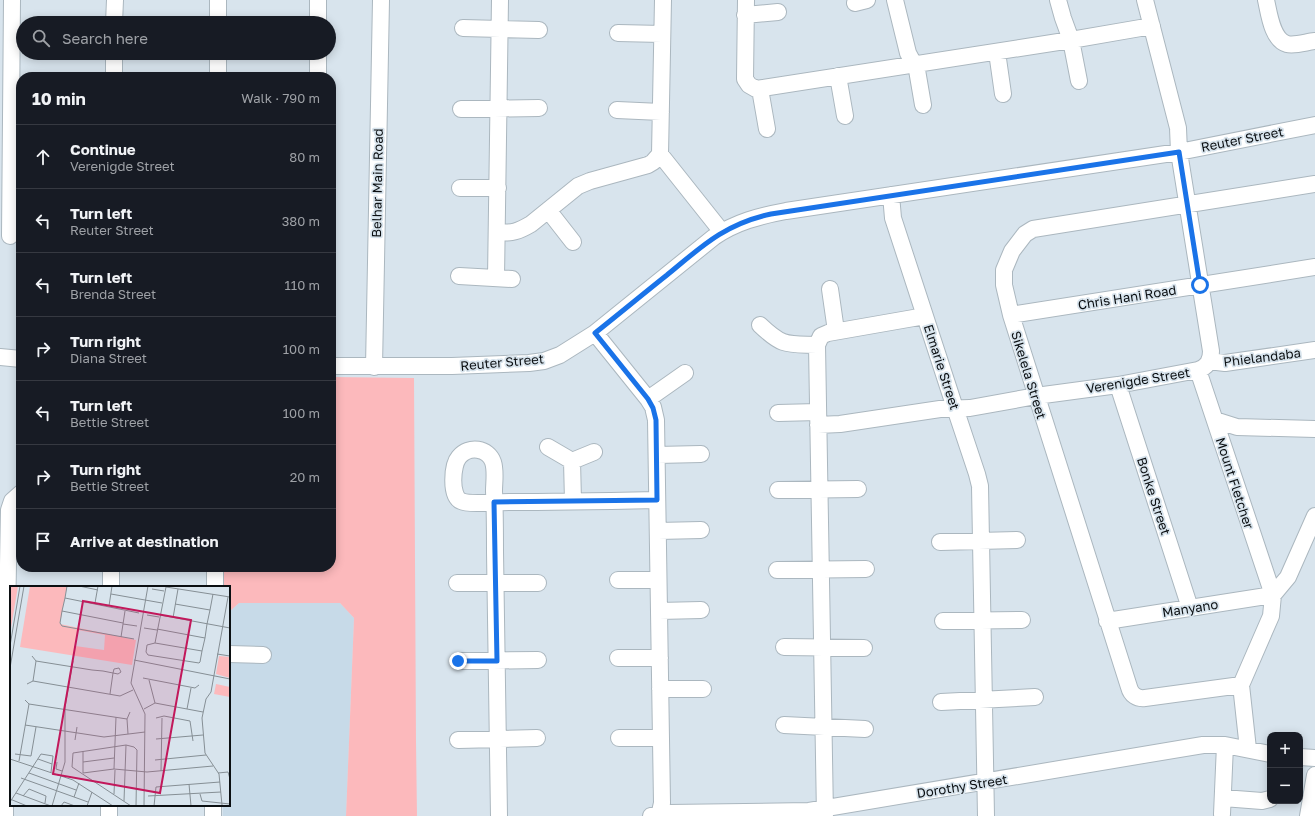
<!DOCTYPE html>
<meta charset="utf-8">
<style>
:root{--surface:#171b24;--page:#20242c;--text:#f1f3f6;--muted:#9ea1a6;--line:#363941}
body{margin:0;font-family:"Golos Text",sans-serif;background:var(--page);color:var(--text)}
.controls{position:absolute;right:12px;bottom:12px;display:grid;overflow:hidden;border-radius:8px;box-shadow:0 2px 10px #0003}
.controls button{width:36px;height:36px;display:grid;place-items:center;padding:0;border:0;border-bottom:1px solid var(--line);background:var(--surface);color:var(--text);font:20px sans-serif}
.stop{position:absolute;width:12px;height:12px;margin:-9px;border:3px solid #1a73e8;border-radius:50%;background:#fff}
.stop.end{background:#1a73e8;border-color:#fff;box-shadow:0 1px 4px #0008}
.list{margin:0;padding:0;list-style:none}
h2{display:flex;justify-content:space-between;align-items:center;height:52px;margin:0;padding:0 16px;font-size:17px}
h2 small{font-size:13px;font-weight:400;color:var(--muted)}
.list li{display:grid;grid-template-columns:26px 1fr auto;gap:12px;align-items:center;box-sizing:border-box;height:64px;padding:0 16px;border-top:1px solid var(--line)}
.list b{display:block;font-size:15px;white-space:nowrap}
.list p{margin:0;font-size:13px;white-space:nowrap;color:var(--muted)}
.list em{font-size:13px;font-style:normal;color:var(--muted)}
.icon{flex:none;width:22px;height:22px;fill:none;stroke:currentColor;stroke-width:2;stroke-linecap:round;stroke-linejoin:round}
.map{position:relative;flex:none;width:1315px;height:816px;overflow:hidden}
.search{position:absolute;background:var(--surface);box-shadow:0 2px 10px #0003;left:16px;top:16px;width:320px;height:44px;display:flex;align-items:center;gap:10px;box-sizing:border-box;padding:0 14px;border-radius:22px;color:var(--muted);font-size:15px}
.panel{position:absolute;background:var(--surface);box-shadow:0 2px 10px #0003;left:16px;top:72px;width:320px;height:500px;border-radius:16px}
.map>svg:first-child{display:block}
.built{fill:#c7dae8}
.green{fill:#fcb9bc}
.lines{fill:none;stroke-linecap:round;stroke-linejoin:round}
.minor-casing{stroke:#abb7bf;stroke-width:18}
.minor{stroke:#fff;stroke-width:16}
.route{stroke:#1a73e8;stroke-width:5}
.labels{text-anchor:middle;stroke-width:3.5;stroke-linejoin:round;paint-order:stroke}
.street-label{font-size:13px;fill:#0b0f12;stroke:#d8e4ed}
.inset-road{fill:none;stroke:#868f95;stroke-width:1}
.view{fill:#c2185b;fill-opacity:0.15;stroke:#c2185b;stroke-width:2}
.inset-edge{fill:none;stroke:#0b0f12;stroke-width:2}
</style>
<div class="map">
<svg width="1315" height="816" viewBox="0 0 1315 816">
<rect width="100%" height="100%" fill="#d8e4ed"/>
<path class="built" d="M 239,603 L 340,603 L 354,618 L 346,816 L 223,816 L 223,805 L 229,805 L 229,612 Z"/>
<path class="green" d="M 331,377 L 414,378 L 416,742 L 417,816 L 346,816 L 354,618 L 340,603 L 239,603 L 229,612 L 229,587 L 218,587 L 219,567 L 331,567 Z"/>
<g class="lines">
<g class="minor-casing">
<path id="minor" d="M 663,0 L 660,154 L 722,232
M 746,0 L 745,79 L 749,85 L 756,89 L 1071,40 L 1152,26
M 895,0 L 908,53 L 917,70 L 923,105
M 1058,0 L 1063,18 L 1071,40 L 1079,81
M 1266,0 C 1269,13 1272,40 1287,44 C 1295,46 1306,42 1315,41
M 855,3 L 867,0
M 745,15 L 778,12
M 114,23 L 115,0
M 218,23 L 218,0
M 318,23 L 318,0
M 463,28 L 539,30
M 618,33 L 662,34
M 997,52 L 1003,94
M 838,76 L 845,116
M 114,77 L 114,53
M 218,77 L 218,53
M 318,77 L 318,53
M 760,89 L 767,129
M 461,109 L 539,108
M 617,110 L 661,112
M 1315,184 L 1033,229 L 1025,234 L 1012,251 L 1004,270 L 1004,285 L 1011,315 L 1129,687 C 1131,695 1137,699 1145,698 L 1241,685 L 1271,616 L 1273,595 L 1288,577 L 1315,516
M 460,188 L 498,188
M 891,195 L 893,218 L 955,408 L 977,474 L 980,486 L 986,816
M 548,210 L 573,242
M 497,232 C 512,234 519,231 531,224 L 578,186 L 590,181 L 648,165 L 653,162 L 660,154
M 10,236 L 12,0
M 459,276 L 512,279
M 496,278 L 500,0
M 830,289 L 836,331
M 1011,315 L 1315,267
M 760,325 C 783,347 787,344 817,345
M 595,333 L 648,399 L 653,407 L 656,420 L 662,803 L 659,816
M 0,357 L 21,359
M 1209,361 L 1225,363 L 1315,350
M 331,366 L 452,366 L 529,363 L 544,361 L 560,355 L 595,333 L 714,237 C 736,222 759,216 786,211 L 1179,152 L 1315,125
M 374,367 L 381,0
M 1118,385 L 1190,608
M 648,399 L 685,373
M 778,413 L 818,412
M 1215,420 L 1237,427 L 1315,429
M 818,425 L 840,424 L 940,409 L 970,408 L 1036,396 L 1118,385 L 1198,370 C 1207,367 1211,361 1211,351 L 1179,152 L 1178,128 L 1145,0
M 548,447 L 572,461 L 573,501
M 657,455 L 701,454
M 572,461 L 594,452
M 778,490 L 858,489
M 658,531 L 701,530
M 940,542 L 1017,540
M 777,570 L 866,569
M 618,580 L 658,580
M 457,583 L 538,583
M 111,587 L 111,567
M 215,587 L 215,567
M 659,611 L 701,610
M 943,621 L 1022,620
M 1107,621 L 1273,595 L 1198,370
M 784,647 L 864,648
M 229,654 L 263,655
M 618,658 L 660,658
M 458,661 L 538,660
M 1241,685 L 1248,749
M 660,689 L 703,689
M 941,702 L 1035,697
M 784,725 L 865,729
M 619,738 L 661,738
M 458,740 L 537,738
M 1300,757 L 1315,758
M 1223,798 L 1262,801 L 1270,799
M 1222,814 L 1225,745
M 5,816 L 5,727 L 9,510 L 12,501 L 21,493
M 109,816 L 109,805
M 213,816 L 213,805
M 499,816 C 498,728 497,640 495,552 C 495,532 495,511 494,491 C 494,482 496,471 493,462 C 488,448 469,445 459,457 C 452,465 450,496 461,501 C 469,505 499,502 509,502 C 559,502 608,501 657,500
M 651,816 L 669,813 L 809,811 L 1203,745 L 1225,745 L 1270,754
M 825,816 L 817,345 L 821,336 L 828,333 L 925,316
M 1308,816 L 1315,775"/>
</g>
<use href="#minor" class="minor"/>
</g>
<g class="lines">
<path class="route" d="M 458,661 L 497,661 L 494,502 L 657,500 L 656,420 L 653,408 L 648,399 L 595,333 C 619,314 643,294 667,275 C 702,246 725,224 771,214 L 1179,152 L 1200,285"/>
</g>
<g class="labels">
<g class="street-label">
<text transform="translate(1242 139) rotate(-11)" y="5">Reuter Street</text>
<text transform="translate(377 183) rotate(-89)" y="5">Belhar Main Road</text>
<text transform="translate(1127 297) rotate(-9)" y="5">Chris Hani Road</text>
<text transform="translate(1262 357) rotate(-7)" y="5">Phielandaba</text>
<text transform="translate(502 362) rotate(-5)" y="5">Reuter Street</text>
<text transform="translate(942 367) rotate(72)" y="5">Elmarie Street</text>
<text transform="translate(1029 375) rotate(73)" y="5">Sikelela Street</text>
<text transform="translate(1138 380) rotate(-9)" y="5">Verenigde Street</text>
<text transform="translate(1235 483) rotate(72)" y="5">Mount Fletcher</text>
<text transform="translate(1154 496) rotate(72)" y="5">Bonke Street</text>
<text transform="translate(1190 608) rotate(-9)" y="5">Manyano</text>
<text transform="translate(962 786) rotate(-9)" y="5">Dorothy Street</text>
</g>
</g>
<g transform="translate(10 586)">
<rect width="220" height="220" fill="#d8e4ed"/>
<path d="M 0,0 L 8,0 L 0,48 ZM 20,0 L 57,0 L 50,38 L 126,54 L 122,79 L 10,61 ZM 68,44 L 95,49 L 94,64 L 65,60 ZM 209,70 L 220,71 L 220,92 L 206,88 ZM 206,98 L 220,101 L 220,111 L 204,108 Z" fill="#fcb9bc" fill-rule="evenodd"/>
<path class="inset-road" d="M 69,0 L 88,4M 156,1 L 220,11M 142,3 L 154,5M 101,8 L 152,17M 55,12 L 57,0M 85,17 L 88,0M 165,18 L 200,24M 99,20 L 102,0M 52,25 L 113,37M 137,29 L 149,31M 150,29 L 220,42M 163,32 L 168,3M 113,38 L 127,40M 134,42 L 147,44M 147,43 L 195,52M 111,51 L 115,25M 124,53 L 52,40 L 50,37 L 52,25 L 55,12 L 129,27M 145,57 L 156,1M 0,60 L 10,0M 192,65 L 145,57 L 137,59 L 136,66 L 138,69 L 189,77 L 190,76 L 192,65 L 195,52 L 197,38 L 200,24 L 203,8M 207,68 L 220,70M 22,70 L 26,75 L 82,84 L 93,85 L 108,88 L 111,86 L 109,82 L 104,83 L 103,87 L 100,108M 124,74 L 220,93M 0,82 L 14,0M 133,92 L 185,102 L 189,99M 139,94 L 145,117M 23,95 L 26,75M 17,98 L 23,95 L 110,110 L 123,104M 15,114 L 19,118 L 117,133M 134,123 L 145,117 L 193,126M 177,123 L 181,102M 146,132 L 154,130 L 180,135 L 183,155M 15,139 L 94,151 L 135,146M 118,148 L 117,133 L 120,126M 146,153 L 193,149M 65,154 L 67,141M 73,165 L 73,187 L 104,183M 5,168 L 21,170 L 26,141M 0,173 L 63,194 L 103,220M 28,173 L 42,178M 145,174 L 196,169M 9,175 L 19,118M 47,176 L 46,183 L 52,185M 73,176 L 104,172M 104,183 L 137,186 L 203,180M 104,183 L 106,131M 151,185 L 152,132M 19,187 L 66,204M 208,187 L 218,186 L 220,193M 11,192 L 78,216M 179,198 L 181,220M 6,207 L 41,220M 104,208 L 105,184M 190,208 L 192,215 L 220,218M 13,210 L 19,203 L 36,210 L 35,217M 138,210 L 211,206M 64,211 L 69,197M 0,213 L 17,220M 114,215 L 116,159M 0,216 L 31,168 L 43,170 L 41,186M 212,219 L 209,188 L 195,167 L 192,132 L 196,113 L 201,106 L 218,11M 42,220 L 55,176 L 55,121 L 63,75M 51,220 L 54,216 L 65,220M 77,220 L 82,206M 121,220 L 62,181 L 63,167 L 116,159 L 124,161 L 127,164 L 126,220M 134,220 L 135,128 L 121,97 L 138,0M 144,220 L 146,201 L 210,196"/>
<path class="view" d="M 73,15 L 181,34 L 150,207 L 43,188 Z"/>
<rect width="220" height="220" class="inset-edge"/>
</g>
</svg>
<div class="controls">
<button>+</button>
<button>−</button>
</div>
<div class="stop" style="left:1200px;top:285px"></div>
<div class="stop end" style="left:458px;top:661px"></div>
<div class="search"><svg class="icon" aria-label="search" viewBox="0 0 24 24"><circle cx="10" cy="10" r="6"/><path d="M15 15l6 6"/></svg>Search here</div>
<section class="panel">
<h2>10 min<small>Walk · 790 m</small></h2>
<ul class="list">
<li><svg class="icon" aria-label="ahead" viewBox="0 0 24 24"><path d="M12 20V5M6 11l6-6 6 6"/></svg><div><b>Continue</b><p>Verenigde Street</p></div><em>80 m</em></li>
<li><svg class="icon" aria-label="left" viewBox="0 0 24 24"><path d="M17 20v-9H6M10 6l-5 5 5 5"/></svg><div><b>Turn left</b><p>Reuter Street</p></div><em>380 m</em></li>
<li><svg class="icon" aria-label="left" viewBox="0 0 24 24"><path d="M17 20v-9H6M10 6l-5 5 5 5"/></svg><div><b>Turn left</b><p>Brenda Street</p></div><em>110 m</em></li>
<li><svg class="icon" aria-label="right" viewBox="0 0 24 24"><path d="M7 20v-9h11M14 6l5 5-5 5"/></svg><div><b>Turn right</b><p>Diana Street</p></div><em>100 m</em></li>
<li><svg class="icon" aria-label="left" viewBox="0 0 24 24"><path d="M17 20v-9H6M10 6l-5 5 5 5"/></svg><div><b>Turn left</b><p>Bettie Street</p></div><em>100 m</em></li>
<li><svg class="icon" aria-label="right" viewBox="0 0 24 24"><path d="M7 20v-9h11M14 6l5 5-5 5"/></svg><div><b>Turn right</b><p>Bettie Street</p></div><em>20 m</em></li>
<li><svg class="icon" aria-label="arrive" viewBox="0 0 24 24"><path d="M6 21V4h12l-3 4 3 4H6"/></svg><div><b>Arrive at destination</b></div></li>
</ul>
</section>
</div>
